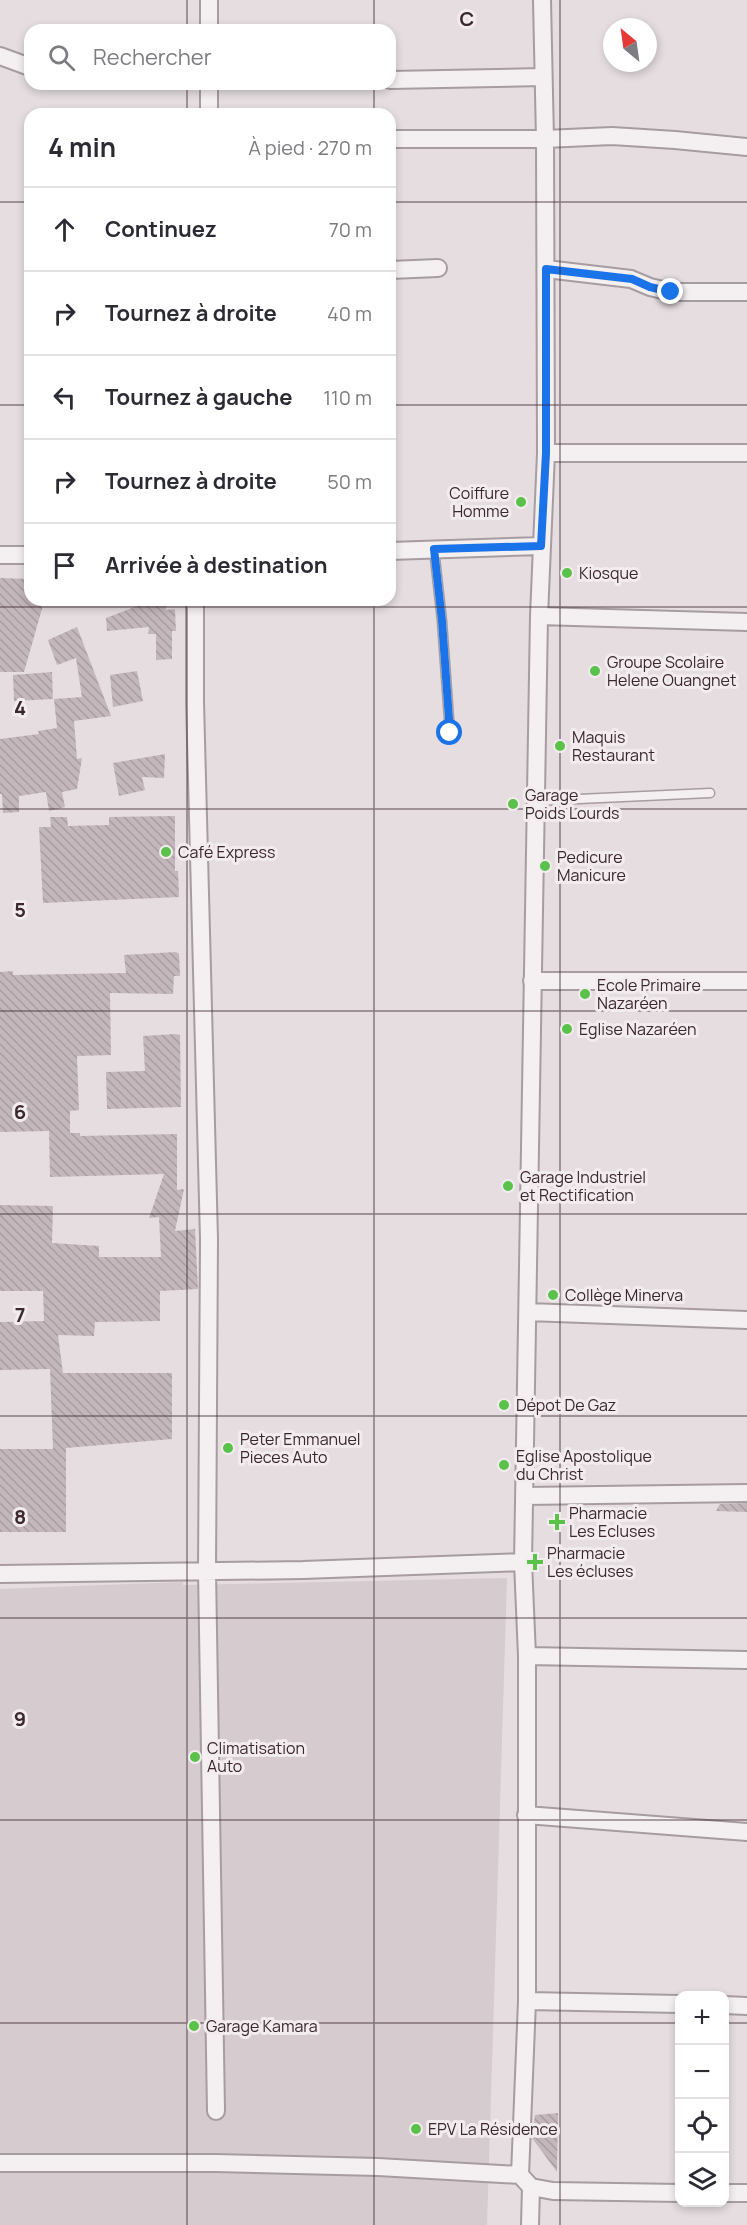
<!DOCTYPE html>
<html lang="fr">
<meta charset="utf-8">
<style>
:root{--surface:#fff;--page:#f7f7f7;--text:#2b2b33;--muted:#7c7c81;--line:#e1e1e2}
body{margin:0;font-family:Manrope,sans-serif;background:var(--page);color:var(--text)}
.controls{position:absolute;right:18px;bottom:18px;display:grid;overflow:hidden;border-radius:12px;box-shadow:0 3px 9px #0003}
.controls button{width:54px;height:54px;display:grid;place-items:center;padding:0;border:0;border-bottom:2px solid var(--line);background:var(--surface);color:var(--text);font:30px sans-serif}
.compass{position:absolute;left:603px;top:18px;width:54px;height:54px;border-radius:50%;background:var(--surface);box-shadow:0 3px 9px #0003;rotate:331deg}
.stop{position:absolute;width:18px;height:18px;margin:-14px;border:4px solid #1a73e8;border-radius:50%;background:#fff}
.stop.end{background:#1a73e8;border-color:#fff;box-shadow:0 2px 6px #0008}
.list{margin:0;padding:0;list-style:none}
h2{display:flex;justify-content:space-between;align-items:center;height:78px;margin:0;padding:0 24px;font-size:26px}
h2 small{font-size:20px;font-weight:400;color:var(--muted)}
.list li{display:grid;grid-template-columns:39px 1fr auto;gap:18px;align-items:center;box-sizing:border-box;height:84px;padding:0 24px;border-top:2px solid var(--line)}
.list b{display:block;font-size:22px;white-space:nowrap}
.list em{font-size:20px;font-style:normal;color:var(--muted)}
.icon{flex:none;width:33px;height:33px;fill:none;stroke:currentColor;stroke-width:2;stroke-linecap:round;stroke-linejoin:round}
.map{position:relative;flex:none;width:747px;height:2225px;overflow:hidden}
.search{position:absolute;background:var(--surface);box-shadow:0 3px 9px #0003;left:24px;top:24px;width:372px;height:66px;display:flex;align-items:center;gap:15px;box-sizing:border-box;padding:0 21px;border-radius:18px;color:var(--muted);font-size:22px}
.panel{position:absolute;background:var(--surface);box-shadow:0 3px 9px #0003;left:24px;top:108px;width:372px;height:498px;border-radius:18px}
.map>svg:first-child{display:block}
.built{fill:#d6cbcf}
.building{fill:url(#building-back-hatch)}
.lines{fill:none;stroke-linecap:round;stroke-linejoin:round}
.lane-casing{stroke:#a79ca0;stroke-width:11}
.street-casing{stroke:#a79ca0;stroke-width:20}
.lane{stroke:#f4eff0;stroke-width:8}
.street{stroke:#f4eff0;stroke-width:16}
.route{stroke:#1a73e8;stroke-width:8}
.grid{fill:none;stroke:#3a282e;stroke-width:1.5;stroke-opacity:0.55}
.poi-dot{fill:#5ac14a;stroke:#f3ecef;stroke-width:2}
.labels{text-anchor:middle;stroke-width:6;stroke-linejoin:round;paint-order:stroke}
.poi-label{font-size:16px;fill:#3a282e;stroke:#f3ecef;text-anchor:start}
.grid-label{font-size:20px;text-anchor:middle;font-weight:bold;fill:#3a282e;stroke:#f3ecef;stroke-width:6;stroke-linejoin:round;paint-order:stroke}
</style>
<div class="map">
<svg width="747" height="2225" viewBox="0 0 747 2225">
<defs>
<pattern id="building-back-hatch" width="6" height="6" patternUnits="userSpaceOnUse" patternTransform="scale(1.5)"><rect width="6" height="6" fill="#c4b7bc"/><path d="M-1 5l2 2M0 0l6 6M5-1l2 2" fill="none" stroke="#a99da2"/></pattern>
</defs>
<rect width="100%" height="100%" fill="#e5dde0"/>
<path class="built" d="M 507,1578 L 487,2225 L 0,2225 L 0,1589 L 183,1582 L 183,1585 Z"/>
<path class="building" d="M 0,578 L 30,579 L 30,600 L 40,600 L 42,609 L 24,672 L 0,672 Z
M 153,600 L 165,600 L 166,610 L 175,609 L 176,631 L 172,631 L 172,659 L 156,660 L 156,634 L 148,634 L 149,627 L 107,631 L 106,618 Z
M 77,627 L 111,716 L 74,721 L 77,759 L 82,758 L 77,789 L 62,792 L 65,807 L 49,811 L 46,792 L 19,796 L 19,812 L 3,813 L 2,794 L 0,794 L 0,739 L 39,734 L 38,731 L 57,728 L 54,699 L 82,697 L 76,658 L 57,665 L 48,640 Z
M 137,671 L 143,701 L 113,707 L 110,675 Z
M 52,672 L 53,699 L 14,701 L 13,675 Z
M 165,754 L 164,778 L 142,777 L 145,790 L 119,796 L 113,763 Z
M 175,816 L 175,871 L 178,871 L 179,897 L 43,903 L 39,827 L 51,827 L 50,817 L 67,817 L 68,826 L 109,825 L 109,817 Z
M 176,952 L 179,954 L 180,976 L 174,976 L 173,994 L 110,993 L 111,1055 L 77,1056 L 79,1110 L 70,1111 L 70,1133 L 80,1133 L 80,1136 L 177,1134 L 177,1190 L 184,1189 L 175,1231 L 195,1229 L 198,1289 L 160,1291 L 160,1321 L 95,1322 L 94,1336 L 58,1335 L 63,1373 L 172,1373 L 172,1439 L 66,1448 L 66,1532 L 0,1532 L 0,1449 L 53,1449 L 50,1369 L 0,1370 L 0,1322 L 44,1321 L 43,1291 L 0,1291 L 0,1205 L 53,1206 L 52,1243 L 99,1246 L 99,1257 L 161,1257 L 159,1217 L 149,1218 L 164,1174 L 50,1177 L 49,1131 L 0,1132 L 0,972 L 13,971 L 13,975 L 126,973 L 124,955 Z
M 175,1034 L 180,1035 L 181,1107 L 107,1109 L 106,1072 L 145,1071 L 143,1036 Z
M 747,1503 L 747,1512 L 716,1511 L 720,1504 Z
M 558,2113 L 557,2172 L 532,2138 L 535,2115 Z"/>
<g class="lines">
<g class="lane-casing">
<path id="lane" d="M 434,549 L 442,621 L 450,733
M 535,801 L 710,793"/>
</g>
<g class="street-casing">
<path id="street" d="M 542,0 L 545,139 L 546,453 L 539,616 L 523,1562 L 527,1656 L 527,2001 L 520,2175 L 531,2187 L 553,2191 L 680,2193
M 209,30 L 209,0
M 0,56 L 30,67
M 390,80 L 542,77
M 209,114 L 209,84
M 390,139 L 545,139 L 612,136 L 675,140 L 747,147
M 546,269 L 631,279 L 650,287 L 671,292 L 747,292
M 390,270 L 438,268
M 546,453 L 747,453
M 390,551 L 541,546
M 0,555 L 30,555
M 195,600 L 195,702 L 209,1239 L 207,1571 L 216,2111
M 539,616 L 747,622
M 532,981 L 747,981
M 528,1312 L 747,1320
M 525,1496 L 747,1493
M 0,1574 L 303,1570 L 523,1562
M 527,1656 L 747,1660
M 526,1815 L 747,1832
M 527,2001 L 680,2004
M 724,2005 L 747,2006
M 0,2163 L 216,2163 L 378,2167 L 520,2175
M 724,2193 L 747,2193
M 530,2225 L 531,2187"/>
</g>
<use href="#lane" class="lane"/>
<use href="#street" class="street"/>
</g>
<g class="lines">
<path class="route" d="M 450,733 L 442,621 L 434,549 L 541,546 L 546,453 L 546,269 L 632,279 L 650,287 L 671,292"/>
</g>
<path class="grid" d="M 187,0 L 187,30M 374,0 L 374,30M 560,0 L 560,2225M 187,84 L 187,114M 374,84 L 374,114M 0,202 L 30,202M 390,202 L 747,202M 0,405 L 30,405M 390,405 L 747,405M 187,600 L 187,2225M 374,600 L 374,2225M 0,607 L 747,607M 0,809 L 747,809M 0,1011 L 747,1011M 0,1214 L 747,1214M 0,1416 L 747,1416M 0,1618 L 747,1618M 0,1820 L 747,1820M 0,2023 L 680,2023M 724,2023 L 747,2023"/>
<g class="poi-dot">
<circle cx="521" cy="502" r="6"/>
<circle cx="567" cy="573" r="6"/>
<circle cx="595" cy="671" r="6"/>
<circle cx="560" cy="746" r="6"/>
<circle cx="513" cy="804" r="6"/>
<circle cx="166" cy="852" r="6"/>
<circle cx="545" cy="866" r="6"/>
<circle cx="585" cy="994" r="6"/>
<circle cx="567" cy="1029" r="6"/>
<circle cx="508" cy="1186" r="6"/>
<circle cx="553" cy="1295" r="6"/>
<circle cx="504" cy="1405" r="6"/>
<circle cx="228" cy="1448" r="6"/>
<circle cx="504" cy="1465" r="6"/>
<path d="M554 1513h6v6h6v6h-6v6h-6v-6h-6v-6h6z"/>
<path d="M532 1553h6v6h6v6h-6v6h-6v-6h-6v-6h6z"/>
<circle cx="195" cy="1757" r="6"/>
<circle cx="194" cy="2026" r="6"/>
<circle cx="416" cy="2129" r="6"/>
</g>
<g class="labels">
<g class="poi-label">
<text x="509" y="499" text-anchor="end">Coiffure<tspan x="509" dy="18">Homme</tspan></text>
<text x="579" y="579">Kiosque</text>
<text x="607" y="668">Groupe Scolaire<tspan x="607" dy="18">Helene Ouangnet</tspan></text>
<text x="572" y="743">Maquis<tspan x="572" dy="18">Restaurant</tspan></text>
<text x="525" y="801">Garage<tspan x="525" dy="18">Poids Lourds</tspan></text>
<text x="178" y="858">Café Express</text>
<text x="557" y="863">Pedicure<tspan x="557" dy="18">Manicure</tspan></text>
<text x="597" y="991">Ecole Primaire<tspan x="597" dy="18">Nazaréen</tspan></text>
<text x="579" y="1035">Eglise Nazaréen</text>
<text x="520" y="1183">Garage Industriel<tspan x="520" dy="18">et Rectification</tspan></text>
<text x="565" y="1301">Collège Minerva</text>
<text x="516" y="1411">Dépot De Gaz</text>
<text x="240" y="1445">Peter Emmanuel<tspan x="240" dy="18">Pieces Auto</tspan></text>
<text x="516" y="1462">Eglise Apostolique<tspan x="516" dy="18">du Christ</tspan></text>
<text x="569" y="1519">Pharmacie<tspan x="569" dy="18">Les Ecluses</tspan></text>
<text x="547" y="1559">Pharmacie<tspan x="547" dy="18">Les écluses</tspan></text>
<text x="207" y="1754">Climatisation<tspan x="207" dy="18">Auto</tspan></text>
<text x="206" y="2032">Garage Kamara</text>
<text x="428" y="2135">EPV La Résidence</text>
</g>
</g>
<g class="grid-label">
<text x="467" y="26">C</text>
<text x="20" y="715">4</text>
<text x="20" y="917">5</text>
<text x="20" y="1119">6</text>
<text x="20" y="1322">7</text>
<text x="20" y="1524">8</text>
<text x="20" y="1726">9</text>
</g>
</svg>
<div class="controls">
<button>+</button>
<button>−</button>
<button><svg class="icon" aria-label="locate" viewBox="0 0 24 24"><circle cx="12" cy="12" r="6"/><path d="M12 2v4M12 18v4M2 12h4M18 12h4"/></svg></button>
<button><svg class="icon" aria-label="layers" viewBox="0 0 24 24"><path d="M12 4l9 5-9 5-9-5zM3 14l9 5 9-5"/></svg></button>
</div>
<svg class="compass" viewBox="-18 -18 36 36"><path d="M0-13l5 13h-10z" fill="#e53935"/><path d="M0 13l5-13h-10z" fill="#7c7c81"/></svg>
<div class="stop" style="left:450px;top:733px"></div>
<div class="stop end" style="left:671px;top:292px"></div>
<div class="search"><svg class="icon" aria-label="search" viewBox="0 0 24 24"><circle cx="10" cy="10" r="6"/><path d="M15 15l6 6"/></svg>Rechercher</div>
<section class="panel">
<h2>4 min<small>À pied · 270 m</small></h2>
<ul class="list">
<li><svg class="icon" aria-label="ahead" viewBox="0 0 24 24"><path d="M12 20V5M6 11l6-6 6 6"/></svg><div><b>Continuez</b></div><em>70 m</em></li>
<li><svg class="icon" aria-label="right" viewBox="0 0 24 24"><path d="M7 20v-9h11M14 6l5 5-5 5"/></svg><div><b>Tournez à droite</b></div><em>40 m</em></li>
<li><svg class="icon" aria-label="left" viewBox="0 0 24 24"><path d="M17 20v-9H6M10 6l-5 5 5 5"/></svg><div><b>Tournez à gauche</b></div><em>110 m</em></li>
<li><svg class="icon" aria-label="right" viewBox="0 0 24 24"><path d="M7 20v-9h11M14 6l5 5-5 5"/></svg><div><b>Tournez à droite</b></div><em>50 m</em></li>
<li><svg class="icon" aria-label="arrive" viewBox="0 0 24 24"><path d="M6 21V4h12l-3 4 3 4H6"/></svg><div><b>Arrivée à destination</b></div></li>
</ul>
</section>
</div>
